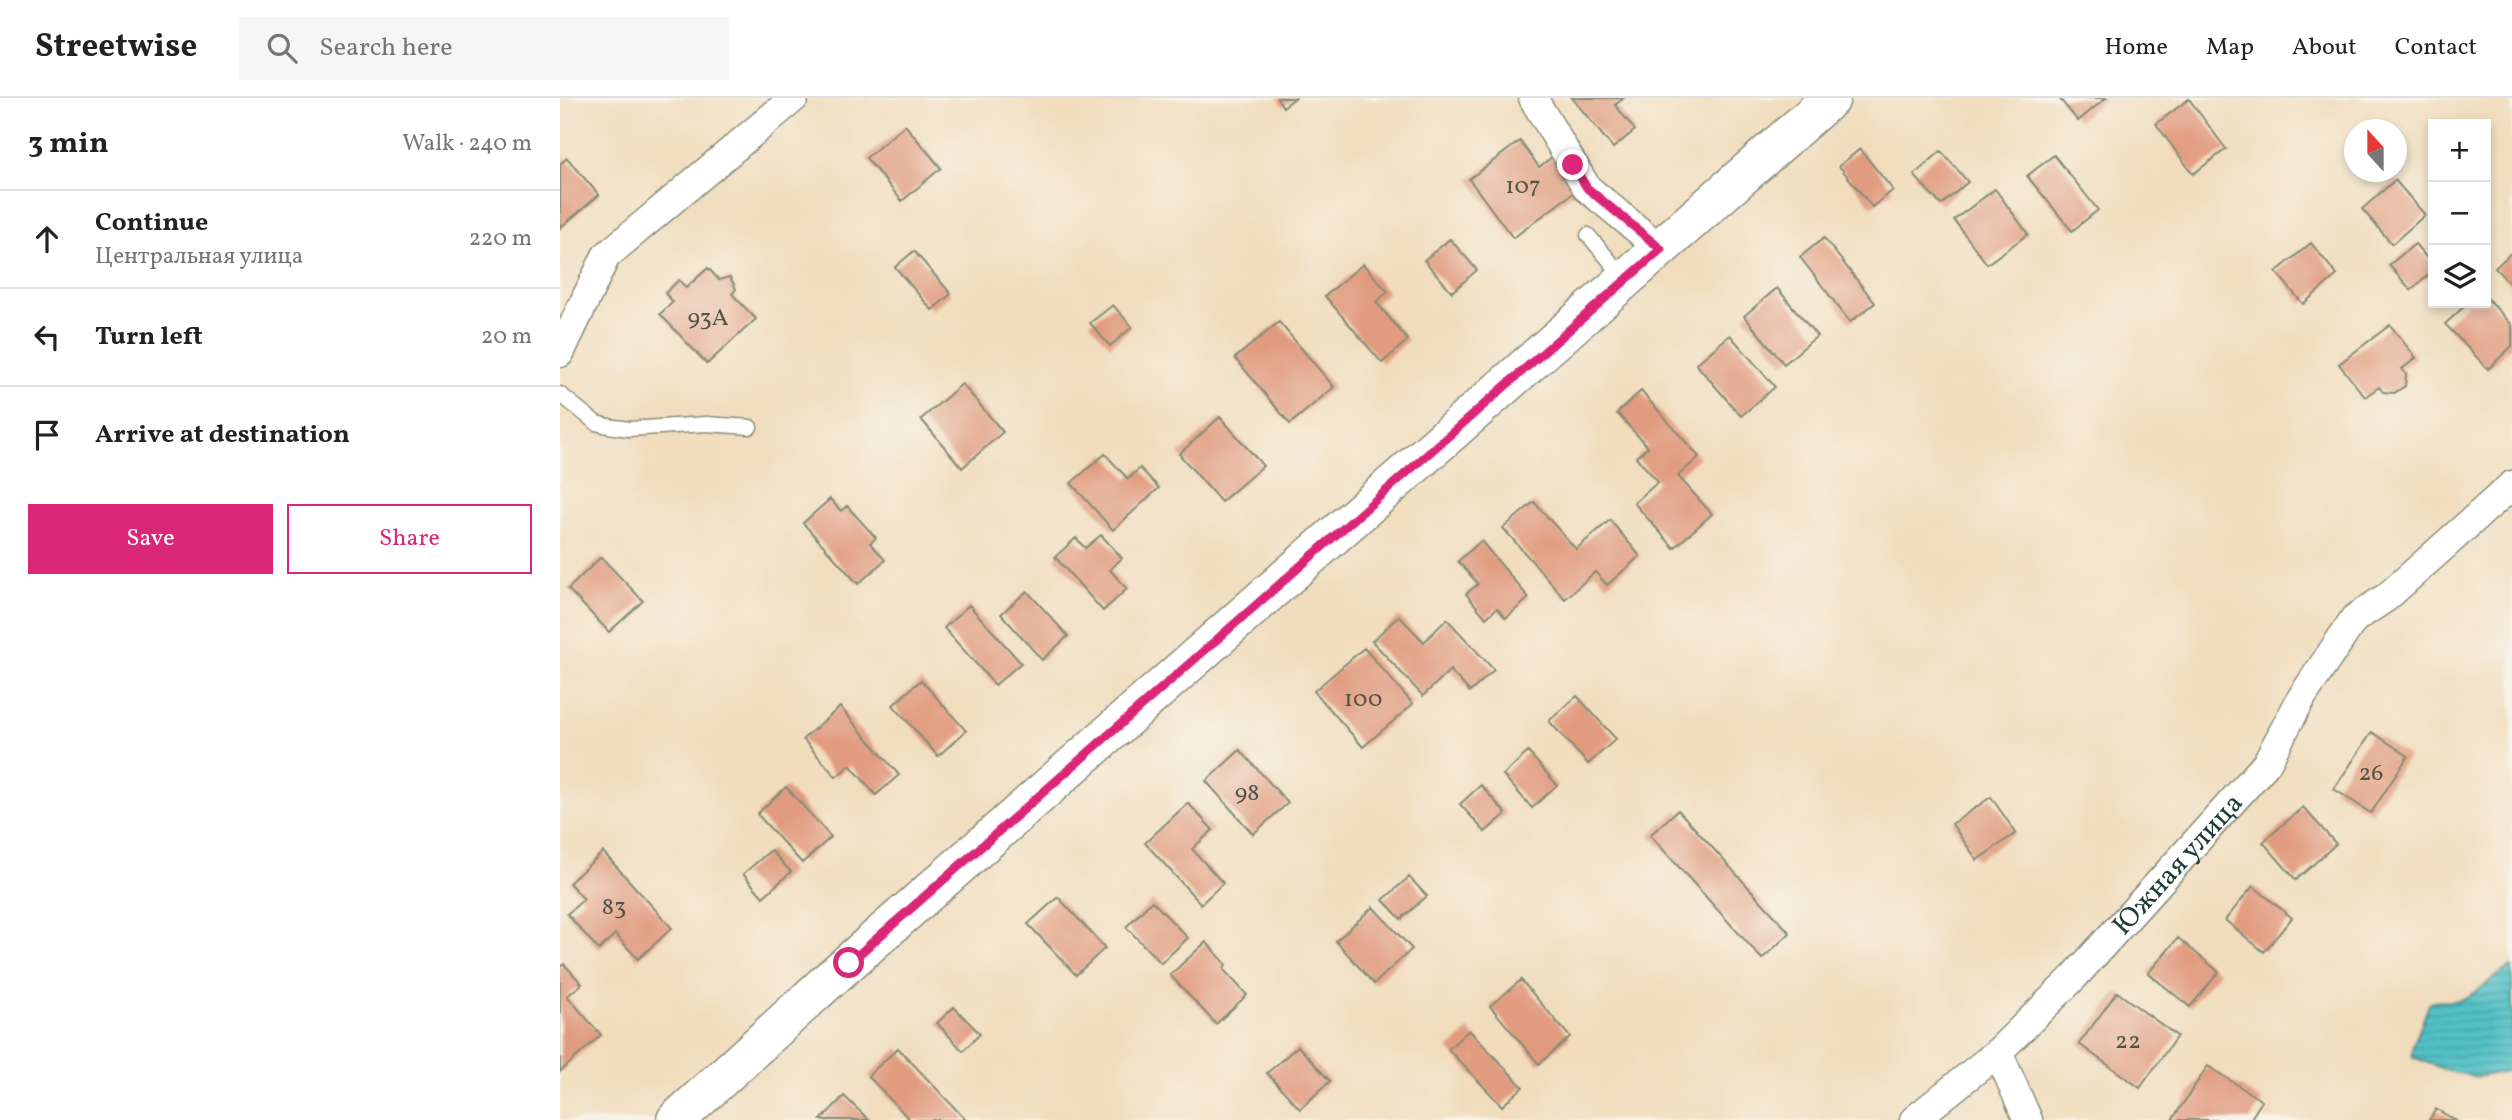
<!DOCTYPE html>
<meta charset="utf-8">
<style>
:root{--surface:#fff;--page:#f6f6f6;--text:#222;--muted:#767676;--line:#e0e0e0;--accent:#db2777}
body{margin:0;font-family:Vollkorn,serif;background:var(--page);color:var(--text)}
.controls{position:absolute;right:21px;top:21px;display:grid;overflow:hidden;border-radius:0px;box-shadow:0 4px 10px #0003}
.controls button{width:63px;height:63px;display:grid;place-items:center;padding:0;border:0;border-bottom:2px solid var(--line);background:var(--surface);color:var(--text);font:35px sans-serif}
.compass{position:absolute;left:1784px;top:21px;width:63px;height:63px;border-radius:50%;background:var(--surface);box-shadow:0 4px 10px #0003;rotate:339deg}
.stop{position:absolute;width:21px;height:21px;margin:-16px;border:5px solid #db2777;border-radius:50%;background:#fff}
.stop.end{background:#db2777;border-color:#fff;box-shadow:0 2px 7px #0008}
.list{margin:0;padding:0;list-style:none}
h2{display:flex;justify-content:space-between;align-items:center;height:91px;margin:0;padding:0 28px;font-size:30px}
h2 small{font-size:23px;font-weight:400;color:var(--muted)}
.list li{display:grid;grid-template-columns:46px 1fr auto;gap:21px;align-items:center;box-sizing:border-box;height:98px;padding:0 28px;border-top:2px solid var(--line)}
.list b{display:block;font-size:26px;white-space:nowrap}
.list p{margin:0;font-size:23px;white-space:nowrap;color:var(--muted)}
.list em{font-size:23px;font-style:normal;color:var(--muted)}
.actions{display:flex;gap:14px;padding:21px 28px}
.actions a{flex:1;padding:16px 0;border:2px solid var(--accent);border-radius:0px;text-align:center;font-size:24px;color:var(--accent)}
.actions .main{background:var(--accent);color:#fff}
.icon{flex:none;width:38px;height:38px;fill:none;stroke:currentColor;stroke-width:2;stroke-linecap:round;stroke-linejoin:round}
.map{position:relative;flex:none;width:1952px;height:1022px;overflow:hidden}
header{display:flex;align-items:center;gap:42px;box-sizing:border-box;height:98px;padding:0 35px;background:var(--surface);border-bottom:2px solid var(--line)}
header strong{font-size:33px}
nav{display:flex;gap:38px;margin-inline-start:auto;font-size:24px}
.search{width:490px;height:63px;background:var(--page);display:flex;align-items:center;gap:18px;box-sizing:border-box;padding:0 24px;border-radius:0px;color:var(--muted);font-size:26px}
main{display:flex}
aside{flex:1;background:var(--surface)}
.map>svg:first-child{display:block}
.water{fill:url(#water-rules);stroke:#397f7e;stroke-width:2}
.building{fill:#e19c80}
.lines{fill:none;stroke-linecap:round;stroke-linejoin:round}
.lane-casing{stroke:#888d78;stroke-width:17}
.street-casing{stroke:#888d78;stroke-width:31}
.primary-casing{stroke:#888d78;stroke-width:41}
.lane{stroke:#fff;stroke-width:14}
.street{stroke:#fff;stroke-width:28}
.primary{stroke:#fff;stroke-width:38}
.route{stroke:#db2777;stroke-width:9}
.labels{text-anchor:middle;stroke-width:5;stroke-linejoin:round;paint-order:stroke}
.number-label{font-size:24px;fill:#505547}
.street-label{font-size:28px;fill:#1f3d34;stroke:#f7f3e8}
</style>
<header>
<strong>Streetwise</strong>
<div class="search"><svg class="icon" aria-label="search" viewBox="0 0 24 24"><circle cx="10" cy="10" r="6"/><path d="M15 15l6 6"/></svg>Search here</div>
<nav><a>Home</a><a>Map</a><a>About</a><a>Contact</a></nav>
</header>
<main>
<aside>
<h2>3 min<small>Walk · 240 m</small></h2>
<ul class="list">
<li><svg class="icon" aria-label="ahead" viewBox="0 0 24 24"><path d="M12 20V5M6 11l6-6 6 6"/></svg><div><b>Continue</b><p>Центральная улица</p></div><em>220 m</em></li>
<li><svg class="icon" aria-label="left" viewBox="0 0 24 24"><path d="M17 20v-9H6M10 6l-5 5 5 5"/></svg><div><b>Turn left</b></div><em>20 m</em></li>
<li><svg class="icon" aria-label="arrive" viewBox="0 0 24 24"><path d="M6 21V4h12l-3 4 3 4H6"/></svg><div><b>Arrive at destination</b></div></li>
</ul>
<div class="actions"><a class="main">Save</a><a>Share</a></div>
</aside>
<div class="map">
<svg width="1952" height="1022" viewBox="0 0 1952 1022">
<defs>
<pattern id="water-rules" width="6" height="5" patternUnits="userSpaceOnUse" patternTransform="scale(1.75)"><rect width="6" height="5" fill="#53c1c8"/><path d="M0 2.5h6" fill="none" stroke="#449ea3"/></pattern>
</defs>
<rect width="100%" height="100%" fill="#f7f3e8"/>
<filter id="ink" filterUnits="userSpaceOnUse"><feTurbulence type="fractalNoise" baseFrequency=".0143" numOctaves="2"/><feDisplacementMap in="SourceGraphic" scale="14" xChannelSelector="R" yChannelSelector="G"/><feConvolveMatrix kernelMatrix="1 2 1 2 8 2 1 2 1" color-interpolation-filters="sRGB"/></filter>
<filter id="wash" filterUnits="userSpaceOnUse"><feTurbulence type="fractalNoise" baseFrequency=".00686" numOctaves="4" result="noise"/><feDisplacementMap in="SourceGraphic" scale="28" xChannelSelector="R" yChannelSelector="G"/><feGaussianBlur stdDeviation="1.57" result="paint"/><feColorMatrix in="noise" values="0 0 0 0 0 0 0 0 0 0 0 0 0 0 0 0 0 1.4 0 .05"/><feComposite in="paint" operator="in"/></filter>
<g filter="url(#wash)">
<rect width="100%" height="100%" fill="#f1ddbd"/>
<path class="water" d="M 1952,869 L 1952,972 L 1917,979 L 1888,973 L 1853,959 C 1850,948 1865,920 1869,906 C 1879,900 1891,906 1903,901 C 1922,893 1933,877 1952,869 Z"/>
<g id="blocks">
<path class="building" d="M 717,0 L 735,0 L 723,9 Z
M 1012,0 L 1064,0 L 1055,7 L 1075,32 L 1053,50 Z
M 1499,0 L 1546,0 L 1518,23 Z
M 1629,1 L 1666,51 L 1633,76 L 1596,26 Z
M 345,27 L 381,70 L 342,103 L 306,60 Z
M 960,43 L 979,69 L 992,59 L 1017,92 L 953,140 L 909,81 Z
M 1300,51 L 1333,92 L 1312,109 L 1279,68 Z
M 1381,53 L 1408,84 L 1381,107 L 1354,77 Z
M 1494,57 L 1538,112 L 1512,133 L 1467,78 Z
M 7,60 L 39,97 L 0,130 L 0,66 Z
M 1835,82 L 1865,117 L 1832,146 L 1802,111 Z
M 1435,91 L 1468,136 L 1427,166 L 1394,122 Z
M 1264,140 L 1315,205 L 1290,224 L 1240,159 Z
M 890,141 L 917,172 L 892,194 L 864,162 Z
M 1751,145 L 1777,177 L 1743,206 L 1716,174 Z
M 1855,146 L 1873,167 L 1873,173 L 1851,192 L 1829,167 Z
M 354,153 L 391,196 L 372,212 L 335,169 Z
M 1952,154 L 1952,188 L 1935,170 Z
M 803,166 L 828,194 L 816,204 L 848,242 L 822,265 L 765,198 Z
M 148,170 L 159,182 L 170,179 L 176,191 L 172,196 L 196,221 L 147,266 L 100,216 L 113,204 L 105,195 L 119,182 L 126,190 Z
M 1217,190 L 1257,238 L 1224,266 L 1184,218 Z
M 1926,199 L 1952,227 L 1952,248 L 1928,271 L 1885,226 L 1908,205 L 1926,205 Z
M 553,207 L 572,229 L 550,248 L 530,225 Z
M 719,224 L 774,289 L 730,326 L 675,260 Z
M 1830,227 L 1856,260 L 1842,271 L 1846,276 L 1845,288 L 1834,295 L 1823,294 L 1819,289 L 1805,299 L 1779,266 Z
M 1170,237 L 1215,289 L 1181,318 L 1136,266 Z
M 402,286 L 443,334 L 402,370 L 361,321 Z
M 1081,293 L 1139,359 L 1118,378 L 1152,416 L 1114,450 L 1074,405 L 1098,384 L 1076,359 L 1088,349 L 1057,315 Z
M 660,319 L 703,368 L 661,404 L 619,356 Z
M 545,356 L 568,381 L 580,370 L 599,390 L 553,432 L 511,385 Z
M 270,401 L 281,413 L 287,408 L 316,440 L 310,445 L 325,462 L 298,486 L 243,425 Z
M 974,404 L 1016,451 L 1050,422 L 1080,458 L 1047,487 L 1035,474 L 1005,501 L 943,430 Z
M 541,437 L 562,460 L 550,472 L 567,491 L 543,513 L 495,459 L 516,440 L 525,450 Z
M 921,443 L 969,500 L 946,520 L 937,510 L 926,520 L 906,496 L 918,486 L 898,463 Z
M 41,459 L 83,503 L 49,534 L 8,491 Z
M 467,493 L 508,538 L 482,562 L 441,516 Z
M 409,507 L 461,565 L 435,587 L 384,530 Z
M 839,518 L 864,544 L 887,521 L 934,572 L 910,594 L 890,572 L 863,598 L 812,543 Z
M 804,550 L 853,606 L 803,649 L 754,593 Z
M 361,582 L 406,633 L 378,658 L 333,607 Z
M 1017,598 L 1056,641 L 1028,666 L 989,623 Z
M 280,609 L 339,677 L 316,697 L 290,667 L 276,679 L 243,641 Z
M 1812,634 L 1848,658 L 1811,715 L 1774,691 Z
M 680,652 L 728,705 L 693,736 L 646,683 Z
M 968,654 L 997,687 L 972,710 L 943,677 Z
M 921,687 L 946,716 L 925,734 L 900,706 Z
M 226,689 L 271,739 L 242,765 L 197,716 Z
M 1431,699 L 1456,735 L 1417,762 L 1392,726 Z
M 628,705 L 653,732 L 632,751 L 663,785 L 641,806 L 585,745 Z
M 1743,709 L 1776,746 L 1736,782 L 1703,744 Z
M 1118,712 L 1230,835 L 1202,861 L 1090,737 Z
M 211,752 L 231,774 L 203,799 L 183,776 Z
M 43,754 L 112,830 L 78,861 L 55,836 L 39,852 L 7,816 L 24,801 L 9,785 Z
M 849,779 L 867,798 L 841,821 L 823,802 Z
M 1693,788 L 1732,820 L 1704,854 L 1665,822 Z
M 498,799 L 545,850 L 516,877 L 468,826 Z
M 592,803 L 628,840 L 601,865 L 566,829 Z
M 813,809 L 852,851 L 814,886 L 776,843 Z
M 1618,840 L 1659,874 L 1630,909 L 1588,875 Z
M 646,844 L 666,866 L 664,872 L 687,897 L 656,926 L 610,877 Z
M 4,866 L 22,886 L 7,898 L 41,937 L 0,974 L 0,869 Z
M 961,882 L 1010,939 L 979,966 L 930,908 Z
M 1557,894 L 1617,938 L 1580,990 L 1519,946 Z
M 394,909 L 420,936 L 403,953 L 377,925 Z
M 909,932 L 963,989 L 942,1008 L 888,951 Z
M 738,948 L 770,983 L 740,1011 L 707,975 Z
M 338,950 L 406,1022 L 350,1022 L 308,978 Z
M 1648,968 L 1702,1003 L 1690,1022 L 1612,1022 Z
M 284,998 L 309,1022 L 261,1022 Z
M 1876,1011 L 1895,1022 L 1869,1022 Z"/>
</g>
</g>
<g filter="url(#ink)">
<use href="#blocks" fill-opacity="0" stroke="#888d78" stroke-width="2"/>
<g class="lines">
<g class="lane-casing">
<path id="lane" d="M 1028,137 L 1065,181
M 0,296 L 36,325 L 48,328 L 69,331 L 146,326 L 190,329"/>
</g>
<g class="street-casing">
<g id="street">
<path d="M 973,0 L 1027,90 L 1101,151"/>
<path d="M 0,255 L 46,158 L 234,0"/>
<path d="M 1438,954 L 1468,1022"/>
<path id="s1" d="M 1354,1022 L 1438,954 L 1514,879 L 1706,666 L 1742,599 L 1794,521 L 1827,499 L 1952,387"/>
</g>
</g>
<g class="primary-casing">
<path id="primary" d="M 116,1022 L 268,883 L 1271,0"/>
</g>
<use href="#lane" class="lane"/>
<use href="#street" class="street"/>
<use href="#primary" class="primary"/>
</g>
</g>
<g class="lines" filter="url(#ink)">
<path class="route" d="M 289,865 L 1101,151 L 1027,90 L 1013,67"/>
</g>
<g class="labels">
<g class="number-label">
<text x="963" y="95">107</text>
<text x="148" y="227">93А</text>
<text x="803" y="608">100</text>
<text x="1811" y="682">26</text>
<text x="687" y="702">98</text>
<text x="54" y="816">83</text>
<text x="1568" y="950">22</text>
</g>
<g class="street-label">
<text dy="10" stroke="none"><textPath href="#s1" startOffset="368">Южная улица</textPath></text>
</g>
</g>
</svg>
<div class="controls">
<button>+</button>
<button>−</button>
<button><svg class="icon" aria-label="layers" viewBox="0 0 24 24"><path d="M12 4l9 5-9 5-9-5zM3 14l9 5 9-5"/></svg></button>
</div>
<svg class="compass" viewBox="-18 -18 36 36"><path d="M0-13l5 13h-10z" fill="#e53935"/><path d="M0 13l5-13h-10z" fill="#767676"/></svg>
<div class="stop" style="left:289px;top:865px"></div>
<div class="stop end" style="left:1013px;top:67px"></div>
</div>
</main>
